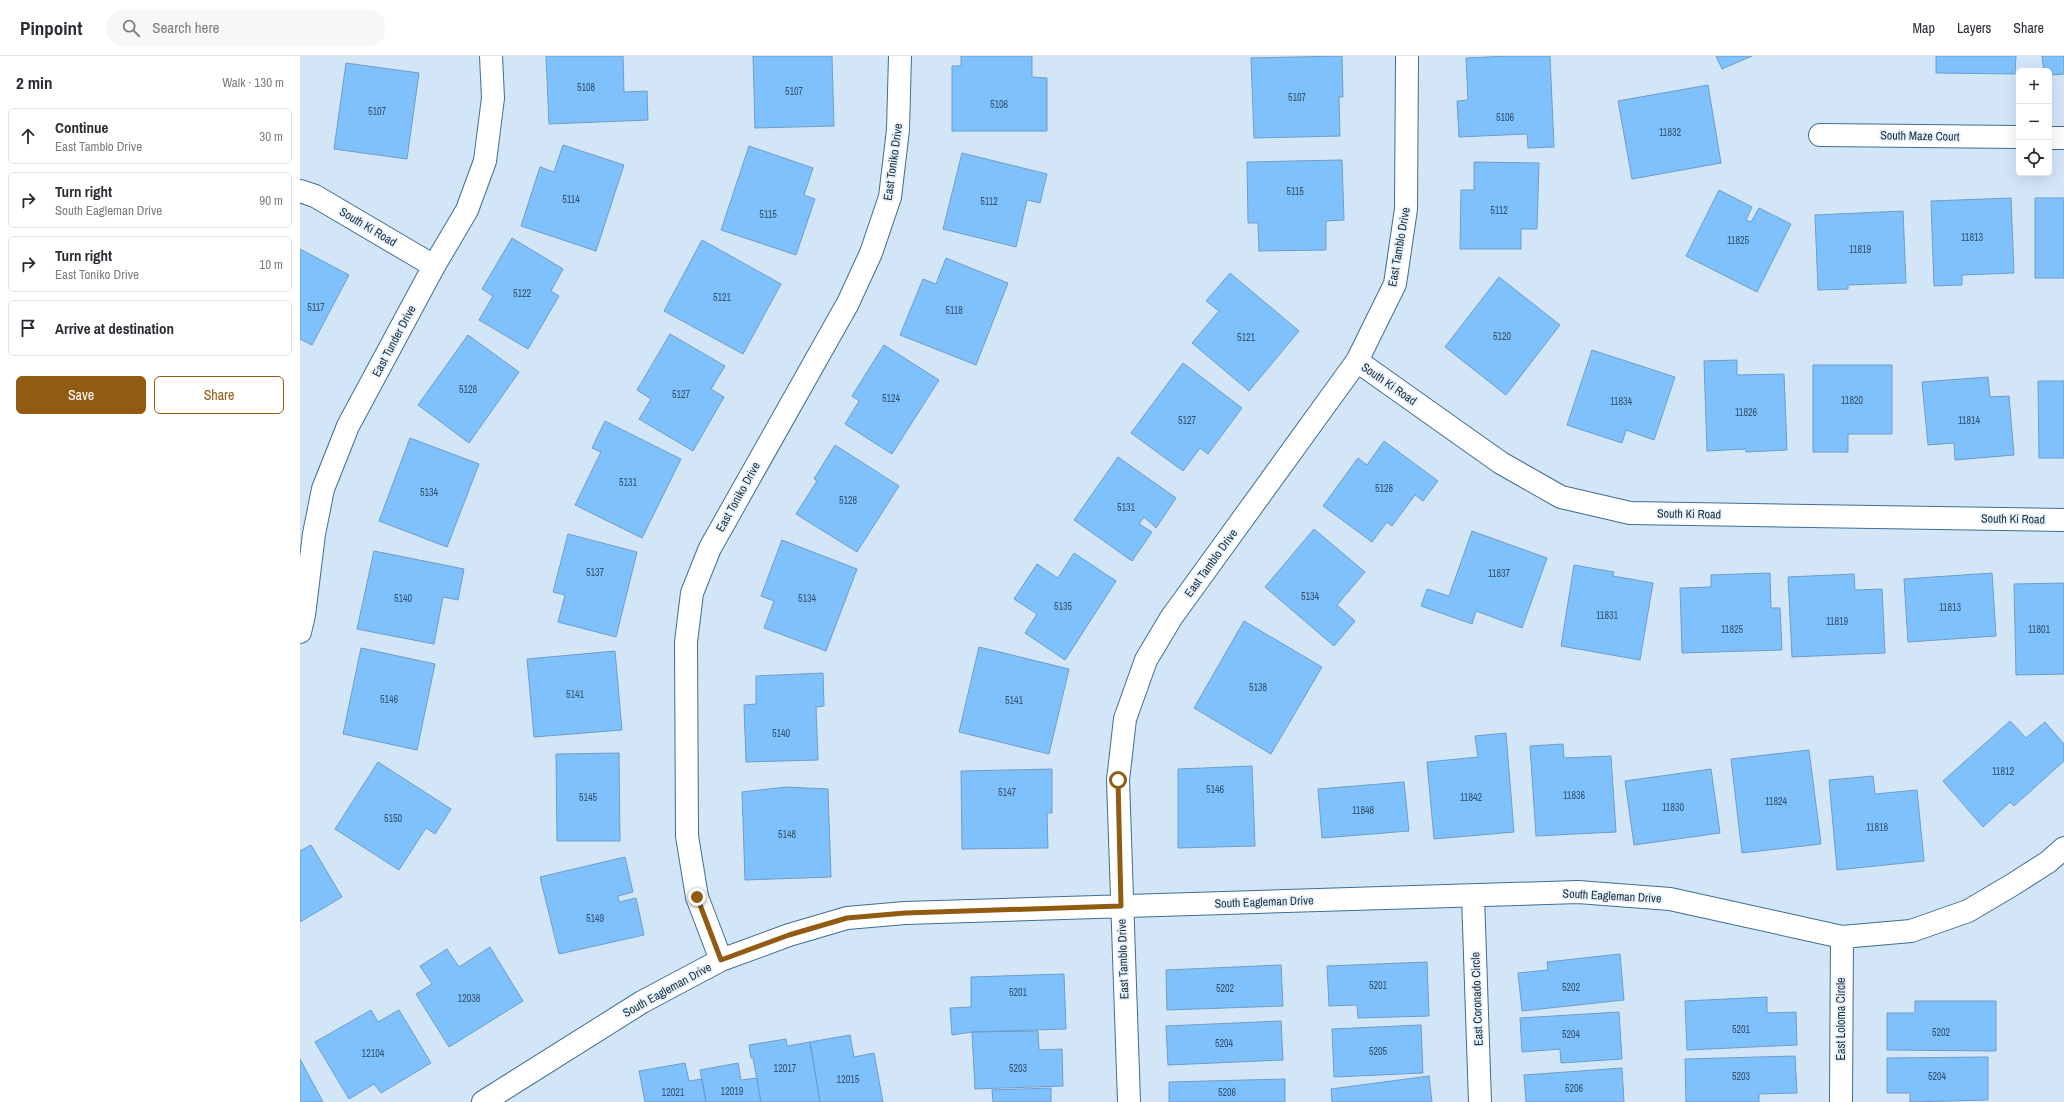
<!DOCTYPE html>
<meta charset="utf-8">
<style>
:root{--surface:#fff;--page:#f7f7f7;--text:#2b2b33;--muted:#7c7c81;--line:#e1e1e2;--accent:#915b12}
body{margin:0;font-family:"Archivo Narrow",sans-serif;background:var(--page);color:var(--text)}
.controls{position:absolute;right:12px;top:12px;display:grid;overflow:hidden;border-radius:6px;box-shadow:0 4px 16px #0002}
.controls button{width:36px;height:36px;display:grid;place-items:center;padding:0;border:0;border-bottom:1px solid var(--line);background:var(--surface);color:var(--text);font:20px sans-serif}
.stop{position:absolute;width:12px;height:12px;margin:-9px;border:3px solid #915b12;border-radius:50%;background:#fff}
.stop.end{background:#915b12;border-color:#fff;box-shadow:0 1px 4px #0008}
.list{margin:0;padding:0;list-style:none}
h2{display:flex;justify-content:space-between;align-items:center;height:52px;margin:0;padding:0 16px;font-size:17px}
h2 small{font-size:13px;font-weight:400;color:var(--muted)}
.list li{display:grid;grid-template-columns:26px 1fr auto;gap:12px;align-items:center;box-sizing:border-box;height:56px;margin:0 8px 8px;padding:0 8px;border:1px solid var(--line);border-radius:6px}
.list b{display:block;font-size:15px;white-space:nowrap}
.list p{margin:0;font-size:13px;white-space:nowrap;color:var(--muted)}
.list em{font-size:13px;font-style:normal;color:var(--muted)}
.actions{display:flex;gap:8px;padding:12px 16px}
.actions a{flex:1;padding:9px 0;border:1px solid var(--accent);border-radius:6px;text-align:center;font-size:14px;color:var(--accent)}
.actions .main{background:var(--accent);color:#fff}
.icon{flex:none;width:22px;height:22px;fill:none;stroke:currentColor;stroke-width:2;stroke-linecap:round;stroke-linejoin:round}
.map{position:relative;flex:none;width:1764px;height:1046px;overflow:hidden}
header{display:flex;align-items:center;gap:24px;box-sizing:border-box;height:56px;padding:0 20px;background:var(--surface);border-bottom:1px solid var(--line)}
header strong{font-size:19px}
nav{display:flex;gap:22px;margin-inline-start:auto;font-size:14px}
.search{width:280px;height:36px;background:var(--page);display:flex;align-items:center;gap:10px;box-sizing:border-box;padding:0 14px;border-radius:22px;color:var(--muted);font-size:15px}
main{display:flex}
aside{flex:1;background:var(--surface)}
.map>svg:first-child{display:block}
.building{fill:#7fc1fd;stroke:#6f9dc8}
.lines{fill:none;stroke-linecap:round;stroke-linejoin:round}
.minor-casing{stroke:#406d94;stroke-width:24}
.minor{stroke:#fff;stroke-width:22}
.route{stroke:#915b12;stroke-width:5}
.labels{text-anchor:middle;stroke-width:3.5;stroke-linejoin:round;paint-order:stroke}
.number-label{font-size:10px;fill:#33526e}
.street-label{font-size:12px;fill:#1a2d3e;stroke:#e8f2fb}
</style>
<header>
<strong>Pinpoint</strong>
<div class="search"><svg class="icon" aria-label="search" viewBox="0 0 24 24"><circle cx="10" cy="10" r="6"/><path d="M15 15l6 6"/></svg>Search here</div>
<nav><a>Map</a><a>Layers</a><a>Share</a></nav>
</header>
<main>
<aside>
<h2>2 min<small>Walk · 130 m</small></h2>
<ul class="list">
<li><svg class="icon" aria-label="ahead" viewBox="0 0 24 24"><path d="M12 20V5M6 11l6-6 6 6"/></svg><div><b>Continue</b><p>East Tamblo Drive</p></div><em>30 m</em></li>
<li><svg class="icon" aria-label="right" viewBox="0 0 24 24"><path d="M7 20v-9h11M14 6l5 5-5 5"/></svg><div><b>Turn right</b><p>South Eagleman Drive</p></div><em>90 m</em></li>
<li><svg class="icon" aria-label="right" viewBox="0 0 24 24"><path d="M7 20v-9h11M14 6l5 5-5 5"/></svg><div><b>Turn right</b><p>East Toniko Drive</p></div><em>10 m</em></li>
<li><svg class="icon" aria-label="arrive" viewBox="0 0 24 24"><path d="M6 21V4h12l-3 4 3 4H6"/></svg><div><b>Arrive at destination</b></div></li>
</ul>
<div class="actions"><a class="main">Save</a><a>Share</a></div>
</aside>
<div class="map">
<svg width="1764" height="1046" viewBox="0 0 1764 1046">
<rect width="100%" height="100%" fill="#d3e6f8"/>
<path class="building" d="M 246,0 L 323,0 L 324,36 L 347,35 L 348,64 L 249,68 Z
M 453,0 L 532,0 L 534,70 L 455,72 Z
M 661,0 L 732,0 L 732,21 L 747,22 L 747,75 L 652,75 L 652,10 L 661,10 Z
M 1042,0 L 1043,41 L 1039,41 L 1040,80 L 954,82 L 951,2 Z
M 1208,0 L 1250,0 L 1254,91 L 1228,92 L 1227,78 L 1159,81 L 1157,45 L 1168,44 L 1166,2 Z
M 1416,0 L 1452,0 L 1422,13 Z
M 1636,0 L 1716,0 L 1715,18 L 1636,17 Z
M 1742,0 L 1764,0 L 1764,18 L 1749,19 L 1749,15 L 1744,15 Z
M 46,7 L 119,17 L 107,103 L 34,93 Z
M 1408,29 L 1421,107 L 1332,123 L 1318,45 Z
M 263,89 L 324,109 L 296,195 L 221,170 L 240,111 L 254,116 Z
M 449,90 L 513,112 L 504,139 L 515,143 L 496,199 L 421,174 Z
M 662,97 L 747,118 L 740,147 L 727,144 L 716,191 L 643,173 Z
M 1042,104 L 1044,164 L 1026,165 L 1026,194 L 959,195 L 958,167 L 948,167 L 947,106 Z
M 1174,106 L 1239,107 L 1237,173 L 1221,173 L 1221,193 L 1160,193 L 1161,134 L 1174,134 Z
M 1419,134 L 1452,151 L 1446,164 L 1451,166 L 1459,152 L 1491,168 L 1457,236 L 1386,200 Z
M 1711,142 L 1714,217 L 1662,219 L 1662,229 L 1634,230 L 1631,145 Z
M 1735,142 L 1764,142 L 1764,222 L 1735,222 Z
M 1603,155 L 1606,227 L 1548,229 L 1548,233 L 1518,234 L 1515,159 Z
M 212,182 L 263,213 L 251,235 L 259,240 L 228,293 L 179,264 L 193,240 L 182,233 Z
M 402,184 L 481,228 L 443,298 L 364,255 Z
M 0,193 L 49,219 L 12,289 L 0,283 Z
M 646,202 L 708,227 L 676,309 L 600,279 L 623,223 L 636,228 Z
M 930,217 L 999,275 L 949,335 L 892,287 L 919,255 L 906,245 Z
M 1199,221 L 1260,269 L 1206,339 L 1145,291 Z
M 370,278 L 425,310 L 411,333 L 424,341 L 393,395 L 339,363 L 351,343 L 337,334 Z
M 168,279 L 219,316 L 169,387 L 118,349 Z
M 584,289 L 639,324 L 592,398 L 545,368 L 559,345 L 552,340 Z
M 1292,294 L 1375,321 L 1354,384 L 1326,374 L 1322,387 L 1267,369 Z
M 1437,304 L 1437,319 L 1484,318 L 1487,394 L 1446,396 L 1446,393 L 1407,395 L 1404,305 Z
M 883,307 L 942,352 L 908,398 L 900,392 L 883,415 L 831,377 Z
M 1513,309 L 1592,309 L 1592,378 L 1548,378 L 1548,396 L 1513,396 Z
M 1688,321 L 1690,341 L 1709,340 L 1714,399 L 1655,404 L 1654,387 L 1628,389 L 1622,326 Z
M 1738,325 L 1764,325 L 1764,402 L 1739,402 Z
M 305,365 L 381,403 L 342,482 L 275,449 L 301,396 L 292,392 Z
M 110,382 L 179,408 L 147,491 L 79,465 Z
M 1084,385 L 1138,425 L 1123,445 L 1115,439 L 1092,470 L 1087,466 L 1072,486 L 1023,450 L 1058,402 L 1067,409 Z
M 535,389 L 599,430 L 557,496 L 496,458 L 517,425 L 514,423 Z
M 818,401 L 876,442 L 856,472 L 844,461 L 839,468 L 852,476 L 832,505 L 774,464 Z
M 1014,473 L 1065,516 L 1037,549 L 1055,565 L 1034,590 L 965,531 Z
M 1172,475 L 1247,502 L 1222,572 L 1176,555 L 1172,568 L 1121,550 L 1127,533 L 1149,540 Z
M 268,478 L 337,496 L 316,581 L 258,566 L 265,539 L 253,536 Z
M 482,484 L 557,513 L 526,595 L 464,572 L 474,545 L 461,540 Z
M 74,495 L 164,513 L 158,544 L 143,541 L 134,588 L 57,573 Z
M 774,497 L 816,525 L 765,604 L 725,577 L 737,558 L 714,543 L 737,508 L 758,522 Z
M 1274,509 L 1314,516 L 1313,520 L 1353,527 L 1340,604 L 1261,590 Z
M 1470,517 L 1471,552 L 1480,552 L 1482,594 L 1382,597 L 1380,532 L 1411,531 L 1411,519 Z
M 1692,517 L 1696,580 L 1608,586 L 1604,523 Z
M 1554,518 L 1555,534 L 1582,533 L 1585,597 L 1492,601 L 1488,521 Z
M 1764,527 L 1764,618 L 1716,619 L 1714,528 Z
M 944,565 L 1022,611 L 971,698 L 894,652 Z
M 679,591 L 769,613 L 749,698 L 659,676 Z
M 61,592 L 135,608 L 117,694 L 43,678 Z
M 315,595 L 322,674 L 234,681 L 227,603 Z
M 523,617 L 524,650 L 516,651 L 518,704 L 446,706 L 444,649 L 456,648 L 456,620 Z
M 1710,665 L 1726,682 L 1745,666 L 1764,688 L 1764,705 L 1714,750 L 1710,746 L 1683,771 L 1643,725 Z
M 1206,677 L 1214,776 L 1134,783 L 1127,706 L 1178,701 L 1175,680 Z
M 1263,688 L 1264,702 L 1311,700 L 1316,776 L 1236,780 L 1230,690 Z
M 1509,694 L 1521,788 L 1442,797 L 1431,703 Z
M 319,697 L 320,785 L 257,785 L 256,698 Z
M 78,706 L 151,753 L 135,778 L 126,772 L 99,814 L 35,773 Z
M 952,710 L 955,790 L 878,792 L 878,713 Z
M 752,713 L 752,757 L 747,757 L 748,792 L 662,793 L 661,715 Z
M 1411,713 L 1420,777 L 1334,789 L 1325,725 Z
M 1573,720 L 1575,738 L 1617,734 L 1624,805 L 1537,814 L 1529,724 Z
M 1104,726 L 1109,775 L 1022,782 L 1018,733 Z
M 486,731 L 528,733 L 531,821 L 445,824 L 442,736 Z
M 11,789 L 42,841 L 0,866 L 0,795 Z
M 325,801 L 333,836 L 318,840 L 319,846 L 336,842 L 344,879 L 259,898 L 240,821 Z
M 190,891 L 223,945 L 149,991 L 116,938 L 132,928 L 120,910 L 147,893 L 159,911 Z
M 1320,898 L 1324,944 L 1222,955 L 1218,917 L 1248,914 L 1247,906 Z
M 1127,906 L 1129,960 L 1058,962 L 1057,949 L 1029,950 L 1027,910 Z
M 981,909 L 983,950 L 867,954 L 866,914 Z
M 764,918 L 766,973 L 672,976 L 652,979 L 650,952 L 671,951 L 671,921 Z
M 1467,941 L 1467,957 L 1496,956 L 1497,989 L 1387,994 L 1385,945 Z
M 1615,945 L 1696,945 L 1696,995 L 1587,994 L 1587,957 L 1615,957 Z
M 71,954 L 78,966 L 99,954 L 131,1007 L 81,1037 L 74,1028 L 49,1043 L 15,986 Z
M 1319,956 L 1322,1003 L 1261,1007 L 1260,993 L 1222,996 L 1220,962 Z
M 981,965 L 983,1004 L 868,1009 L 866,970 Z
M 1121,969 L 1123,1017 L 1034,1021 L 1032,973 Z
M 738,975 L 739,994 L 762,993 L 763,1030 L 675,1033 L 672,976 Z
M 550,979 L 554,1001 L 574,997 L 583,1046 L 520,1046 L 510,986 Z
M 486,983 L 487,990 L 510,986 L 520,1046 L 461,1046 L 453,1002 L 451,1002 L 449,989 Z
M 1495,1000 L 1497,1037 L 1459,1038 L 1459,1046 L 1386,1046 L 1385,1003 Z
M 1688,1001 L 1688,1044 L 1610,1046 L 1610,1037 L 1587,1037 L 1587,1002 Z
M 0,1003 L 23,1046 L 0,1046 Z
M 385,1007 L 389,1025 L 402,1023 L 406,1046 L 345,1046 L 339,1015 Z
M 438,1007 L 441,1024 L 457,1022 L 461,1046 L 406,1046 L 400,1014 Z
M 1322,1012 L 1324,1046 L 1226,1046 L 1224,1019 Z
M 1129,1020 L 1132,1046 L 1032,1046 L 1031,1033 Z
M 985,1023 L 985,1046 L 869,1046 L 869,1026 Z
M 751,1032 L 751,1046 L 693,1046 L 692,1034 Z"/>
<g class="lines">
<g class="minor-casing">
<path id="minor" d="M 1520,79 L 1719,81
M 1749,82 L 1764,82
M 0,135 L 15,140 L 134,210
M 1057,305 L 1201,407 L 1261,441 L 1330,457 L 1764,464
M 0,576 L 4,559 L 14,478 L 23,433 L 48,370 L 134,210 L 167,154 L 185,105 L 193,42 L 191,0
M 1173,840 L 1180,1046
M 421,904 L 397,841 L 387,780 L 386,586 L 392,537 L 410,492 L 548,247 L 571,197 L 590,141 L 598,74 L 600,0
M 183,1046 L 342,946 L 421,904 L 489,879 L 547,862 L 605,857 L 1278,836 L 1370,843 L 1542,881 L 1611,875 L 1668,855 L 1712,829 L 1748,806 L 1764,792
M 829,1046 L 818,724 L 825,663 L 846,604 L 871,562 L 1057,305 L 1095,228 L 1106,153 L 1107,0
M 1541,1046 L 1542,881"/>
</g>
<use href="#minor" class="minor"/>
</g>
<g class="lines">
<path class="route" d="M 397,841 L 421,904 L 489,879 L 547,862 L 605,857 L 821,850 L 818,724"/>
</g>
<g class="labels">
<g class="number-label">
<text x="286" y="35">5108</text>
<text x="494" y="39">5107</text>
<text x="997" y="45">5107</text>
<text x="699" y="52">5106</text>
<text x="77" y="59">5107</text>
<text x="1205" y="65">5106</text>
<text x="1370" y="80">11832</text>
<text x="995" y="139">5115</text>
<text x="271" y="147">5114</text>
<text x="689" y="149">5112</text>
<text x="1199" y="158">5112</text>
<text x="468" y="162">5115</text>
<text x="1672" y="185">11813</text>
<text x="1438" y="188">11825</text>
<text x="1560" y="197">11819</text>
<text x="222" y="241">5122</text>
<text x="422" y="245">5121</text>
<text x="16" y="255">5117</text>
<text x="654" y="258">5118</text>
<text x="1202" y="284">5120</text>
<text x="946" y="285">5121</text>
<text x="168" y="337">5128</text>
<text x="381" y="342">5127</text>
<text x="591" y="346">5124</text>
<text x="1552" y="348">11820</text>
<text x="1321" y="349">11834</text>
<text x="1446" y="360">11826</text>
<text x="887" y="368">5127</text>
<text x="1669" y="368">11814</text>
<text x="328" y="430">5131</text>
<text x="1084" y="436">5128</text>
<text x="129" y="440">5134</text>
<text x="548" y="448">5128</text>
<text x="826" y="455">5131</text>
<text x="295" y="520">5137</text>
<text x="1199" y="521">11837</text>
<text x="1010" y="544">5134</text>
<text x="103" y="546">5140</text>
<text x="507" y="546">5134</text>
<text x="763" y="554">5135</text>
<text x="1650" y="555">11813</text>
<text x="1307" y="563">11831</text>
<text x="1537" y="569">11819</text>
<text x="1432" y="577">11825</text>
<text x="1739" y="577">11801</text>
<text x="958" y="635">5138</text>
<text x="275" y="642">5141</text>
<text x="89" y="647">5146</text>
<text x="714" y="648">5141</text>
<text x="481" y="681">5140</text>
<text x="1703" y="719">11812</text>
<text x="915" y="737">5146</text>
<text x="707" y="740">5147</text>
<text x="1274" y="743">11836</text>
<text x="288" y="745">5145</text>
<text x="1171" y="745">11842</text>
<text x="1476" y="749">11824</text>
<text x="1373" y="755">11830</text>
<text x="1063" y="758">11848</text>
<text x="93" y="766">5150</text>
<text x="1577" y="775">11818</text>
<text x="487" y="782">5148</text>
<text x="295" y="866">5149</text>
<text x="1078" y="933">5201</text>
<text x="1271" y="935">5202</text>
<text x="925" y="936">5202</text>
<text x="718" y="940">5201</text>
<text x="169" y="946">12038</text>
<text x="1441" y="977">5201</text>
<text x="1641" y="980">5202</text>
<text x="1271" y="982">5204</text>
<text x="924" y="991">5204</text>
<text x="1078" y="999">5205</text>
<text x="73" y="1001">12104</text>
<text x="485" y="1016">12017</text>
<text x="718" y="1016">5203</text>
<text x="1441" y="1024">5203</text>
<text x="1637" y="1024">5204</text>
<text x="548" y="1027">12015</text>
<text x="1274" y="1036">5206</text>
<text x="432" y="1039">12019</text>
<text x="373" y="1040">12021</text>
<text x="927" y="1040">5206</text>
</g>
<g class="street-label">
<text transform="translate(1620 80) rotate(1)" y="4">South Maze Court</text>
<text transform="translate(593 106) rotate(-82)" y="4">East Toniko Drive</text>
<text transform="translate(68 171) rotate(31)" y="4">South Ki Road</text>
<text transform="translate(1099 191) rotate(-80)" y="4">East Tamblo Drive</text>
<text transform="translate(94 285) rotate(-62)" y="4">East Tunder Drive</text>
<text transform="translate(1089 328) rotate(35)" y="4">South Ki Road</text>
<text transform="translate(438 441) rotate(-61)" y="4">East Toniko Drive</text>
<text transform="translate(1389 458) rotate(1)" y="4">South Ki Road</text>
<text transform="translate(1713 463) rotate(1)" y="4">South Ki Road</text>
<text transform="translate(911 507) rotate(-54)" y="4">East Tamblo Drive</text>
<text transform="translate(1312 840) rotate(3)" y="4">South Eagleman Drive</text>
<text transform="translate(964 846) rotate(-2)" y="4">South Eagleman Drive</text>
<text transform="translate(823 903) rotate(-92)" y="4">East Tamblo Drive</text>
<text transform="translate(367 934) rotate(-29)" y="4">South Eagleman Drive</text>
<text transform="translate(1177 943) rotate(-92)" y="4">East Coronado Circle</text>
<text transform="translate(1541 963) rotate(-90)" y="4">East Loloma Circle</text>
</g>
</g>
</svg>
<div class="controls">
<button>+</button>
<button>−</button>
<button><svg class="icon" aria-label="locate" viewBox="0 0 24 24"><circle cx="12" cy="12" r="6"/><path d="M12 2v4M12 18v4M2 12h4M18 12h4"/></svg></button>
</div>
<div class="stop" style="left:818px;top:724px"></div>
<div class="stop end" style="left:397px;top:841px"></div>
</div>
</main>
